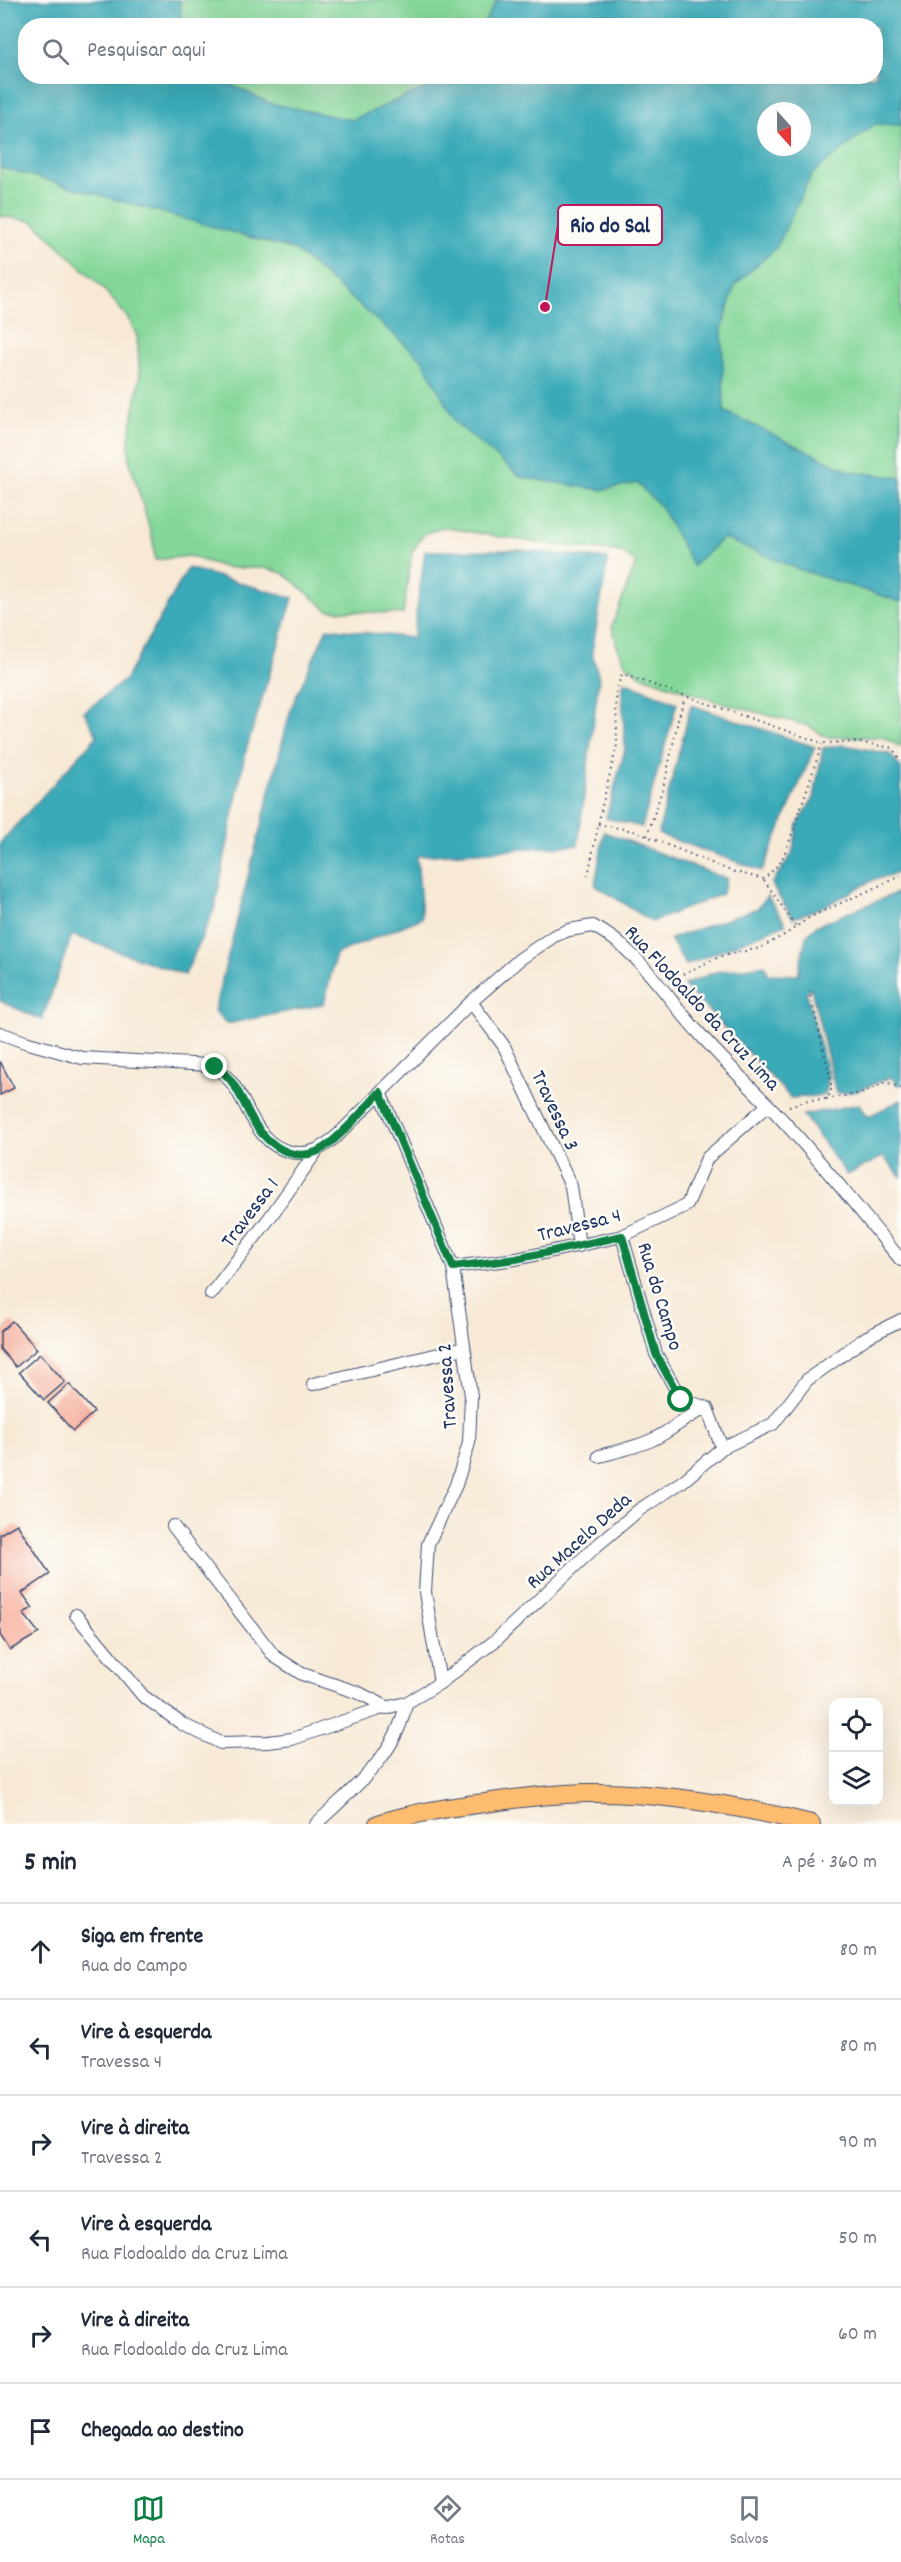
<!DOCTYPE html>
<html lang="pt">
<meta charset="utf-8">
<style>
:root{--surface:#fff;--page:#f2f2f3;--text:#1f2937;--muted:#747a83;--line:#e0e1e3;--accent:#0b8043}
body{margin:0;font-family:Dekko,sans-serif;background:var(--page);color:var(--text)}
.controls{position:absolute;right:18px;bottom:18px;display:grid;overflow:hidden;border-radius:12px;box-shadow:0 6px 24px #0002}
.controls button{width:54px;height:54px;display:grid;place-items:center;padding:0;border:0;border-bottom:2px solid var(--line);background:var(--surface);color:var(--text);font:30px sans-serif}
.compass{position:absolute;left:757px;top:102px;width:54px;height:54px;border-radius:50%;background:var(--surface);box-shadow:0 6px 24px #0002;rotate:159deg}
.stop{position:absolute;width:18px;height:18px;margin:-14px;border:4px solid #0b8043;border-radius:50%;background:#fff}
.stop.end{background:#0b8043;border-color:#fff;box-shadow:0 2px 6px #0008}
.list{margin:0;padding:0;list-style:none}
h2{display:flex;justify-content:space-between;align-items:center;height:78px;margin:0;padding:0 24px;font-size:26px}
h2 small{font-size:20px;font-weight:400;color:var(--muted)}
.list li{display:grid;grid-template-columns:39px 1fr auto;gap:18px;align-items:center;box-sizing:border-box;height:96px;padding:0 24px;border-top:2px solid var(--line)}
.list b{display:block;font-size:22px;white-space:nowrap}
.list p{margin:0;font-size:20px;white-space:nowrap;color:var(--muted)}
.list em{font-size:20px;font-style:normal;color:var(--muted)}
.icon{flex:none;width:33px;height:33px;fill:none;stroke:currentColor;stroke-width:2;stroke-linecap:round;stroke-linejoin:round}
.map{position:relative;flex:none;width:901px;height:1824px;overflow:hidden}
.search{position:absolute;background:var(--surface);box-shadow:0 6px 24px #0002;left:18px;right:18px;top:18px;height:66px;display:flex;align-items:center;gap:15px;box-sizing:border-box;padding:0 21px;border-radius:24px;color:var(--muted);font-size:22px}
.sheet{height:654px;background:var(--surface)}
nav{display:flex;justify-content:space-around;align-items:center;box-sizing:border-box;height:84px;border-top:2px solid var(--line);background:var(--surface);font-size:16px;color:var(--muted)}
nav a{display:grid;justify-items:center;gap:3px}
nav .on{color:var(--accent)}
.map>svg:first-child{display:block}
.green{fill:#84d799;stroke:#50837c;stroke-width:1.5;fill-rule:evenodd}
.water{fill:#3aaab8;stroke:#2a6c8b;stroke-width:1.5;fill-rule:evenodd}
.building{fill:#f6ac9a}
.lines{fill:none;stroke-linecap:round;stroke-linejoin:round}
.street-casing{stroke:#3c4b70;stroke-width:14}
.primary-casing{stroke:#3c4b70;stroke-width:20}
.path{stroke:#3c4b70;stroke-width:2;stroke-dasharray:1.5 4.5;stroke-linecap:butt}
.street{stroke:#fff;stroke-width:12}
.primary{stroke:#febc70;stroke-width:18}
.route{stroke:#0b8043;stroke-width:8}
.labels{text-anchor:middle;stroke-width:5;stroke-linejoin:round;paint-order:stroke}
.street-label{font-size:21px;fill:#1b2f5e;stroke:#fdfcf7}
.leader{fill:none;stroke:#c2185b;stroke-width:2}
.callout-dot{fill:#c2185b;stroke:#fdfcf7;stroke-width:2}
.callout{fill:#fdfcf7;stroke:#c2185b;stroke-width:2}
.callout-label{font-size:22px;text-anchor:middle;font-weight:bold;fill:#1b2f5e}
</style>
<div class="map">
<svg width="901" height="1824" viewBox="0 0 901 1824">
<rect width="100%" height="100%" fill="#fdfcf7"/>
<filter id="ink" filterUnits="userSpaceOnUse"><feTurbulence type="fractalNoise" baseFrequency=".0167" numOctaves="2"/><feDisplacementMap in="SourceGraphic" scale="12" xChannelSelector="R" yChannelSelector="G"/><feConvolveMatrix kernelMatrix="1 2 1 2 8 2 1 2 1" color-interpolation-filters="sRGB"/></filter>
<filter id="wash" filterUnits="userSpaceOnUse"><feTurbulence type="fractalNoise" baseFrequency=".008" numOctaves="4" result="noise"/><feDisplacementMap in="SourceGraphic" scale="24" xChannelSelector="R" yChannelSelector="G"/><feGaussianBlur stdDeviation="1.35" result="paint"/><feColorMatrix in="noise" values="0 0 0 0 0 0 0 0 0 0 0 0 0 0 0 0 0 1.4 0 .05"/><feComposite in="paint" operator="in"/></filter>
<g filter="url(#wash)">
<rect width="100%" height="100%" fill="#f7e9d5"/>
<path class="green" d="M 0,0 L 901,0 L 901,747 L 882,737 L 826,737 L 809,726 L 715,701 L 640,675 L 625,663 L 617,646 L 612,626 L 636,563 L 621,552 L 538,543 L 442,527 L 424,534 L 412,552 L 403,614 L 328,610 L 283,573 L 264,568 L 227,568 L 189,556 L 155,560 L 153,540 L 129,459 L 129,438 L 140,378 L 137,336 L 128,318 L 103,288 L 33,221 L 0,216 ZM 26,26 L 876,26 L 876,76 L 26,76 ZM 766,111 L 802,111 L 802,147 L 766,147 Z"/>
<path class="water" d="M 0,0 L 179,0 L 180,2 L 182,25 L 26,26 L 26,76 L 215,77 L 269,103 L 352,120 L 450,77 L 876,76 L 876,26 L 483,25 L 497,0 L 901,0 L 901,125 L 875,124 L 812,174 L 776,248 L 735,285 L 722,329 L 724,411 L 849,471 L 901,478 L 901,602 L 798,569 L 723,538 L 693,566 L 661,507 L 637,483 L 601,490 L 521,477 L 456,423 L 422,359 L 295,250 L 0,167 ZM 766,111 L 802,111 L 802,147 L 766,147 Z
M 518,550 L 608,559 L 592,652 L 599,678 L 578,845 L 417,856 L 422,918 L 336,954 L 324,1004 L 227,1024 L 214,1011 L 291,708 L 327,628 L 413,638 L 425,551 Z
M 188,568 L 293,598 L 245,754 L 215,907 L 185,975 L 72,935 L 42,1020 L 0,1001 L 0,843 L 97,736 L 84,712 L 125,680 Z
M 624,681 L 677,703 L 642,827 L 606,818 L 625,749 L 622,694 Z
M 691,705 L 815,747 L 762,871 L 658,834 Z
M 844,745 L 890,754 L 901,768 L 901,871 L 887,877 L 875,879 L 827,905 L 793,918 L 771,884 L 792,854 L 798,824 L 814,797 L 823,748 Z
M 604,832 L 727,879 L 722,894 L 652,922 L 595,885 Z
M 901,891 L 901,1085 L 898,1085 L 891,1077 L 854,1092 L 836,1093 L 811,988 L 806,991 L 828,1075 L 825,1095 L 791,1098 L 684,985 L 715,972 L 765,965 L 768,974 L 798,975 L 806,936 L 816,926 Z
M 767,896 L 786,924 L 686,965 L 670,939 L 758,908 Z
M 901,1100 L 901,1177 L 883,1157 L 847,1175 L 803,1115 L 859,1104 L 867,1117 Z"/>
<g id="blocks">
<path class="building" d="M 0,1061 L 14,1088 L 0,1095 Z
M 12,1321 L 37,1349 L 16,1367 L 0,1349 L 0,1332 Z
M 40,1354 L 65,1382 L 44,1400 L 19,1372 Z
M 69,1384 L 94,1412 L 73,1431 L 48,1403 Z
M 17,1524 L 50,1574 L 22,1593 L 33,1608 L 23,1613 L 39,1633 L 10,1650 L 0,1635 L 0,1534 Z"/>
</g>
</g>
<g filter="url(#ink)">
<use href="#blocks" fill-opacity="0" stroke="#3c4b70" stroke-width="1.5"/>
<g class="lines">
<g class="street-casing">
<path id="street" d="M 471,1002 L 504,1046 L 571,1186 L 579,1246
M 0,1033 L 25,1042 L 82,1058 L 209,1065 C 250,1081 245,1142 291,1152 C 312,1156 322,1148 337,1136 L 471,1002 L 520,959 L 554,936 L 569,930 L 593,926 C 638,949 665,996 698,1032 C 722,1059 748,1085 774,1111 C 819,1158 859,1210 901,1260
M 380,1092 L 453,1267 L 471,1396 L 469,1443 L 456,1485 L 428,1544 L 425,1592 L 440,1683
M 622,1236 L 656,1354 L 681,1399 L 707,1408 L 722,1448
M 453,1267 L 516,1259 L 622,1236 L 687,1205 L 707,1158 L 768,1105
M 211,1294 L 268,1220 L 316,1152
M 313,1384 L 464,1348
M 599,1456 C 618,1451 637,1447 654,1439 C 674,1429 686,1416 707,1408
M 173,1526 L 274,1656 L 302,1674 L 359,1693 L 389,1708
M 76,1615 L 143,1696 L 182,1724 L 221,1743 L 268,1742 L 292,1739 L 376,1710 L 406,1703
M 316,1824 C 352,1789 397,1756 406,1703 L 440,1683 L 496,1640 L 593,1549 L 639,1510 L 683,1481 L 722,1448 L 773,1424 L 807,1380 L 867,1337 L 901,1320"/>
</g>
<g class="primary-casing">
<path id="primary" d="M 378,1824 C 413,1813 449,1807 485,1803 C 518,1798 552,1794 585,1793 C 660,1792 738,1805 811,1824"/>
</g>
<path class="path" d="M 598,824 L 634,831 L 731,871 L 764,879 L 781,862 L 790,840 L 822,744
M 647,836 L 665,781 L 679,716 L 685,698
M 588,876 L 602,806 L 617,745 L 616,690 L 622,674 L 822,743 L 857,742 L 892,748 L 901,761
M 764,880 L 796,927
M 672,979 L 721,956 L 760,948 L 786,934 L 810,917 L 901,876
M 826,1099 L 862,1093 L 886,1082 L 901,1088
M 789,1106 L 808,1100 L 826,1099 L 831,1093 L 831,1080 L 809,991"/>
<use href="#street" class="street"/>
<use href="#primary" class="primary"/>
</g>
</g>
<g class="lines" filter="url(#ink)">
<path class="route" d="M 215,1067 C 233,1076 241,1098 250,1115 C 261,1138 287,1163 316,1152 C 334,1145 366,1107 380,1092 L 453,1267 L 516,1259 L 622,1236 L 656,1354 L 681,1400"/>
</g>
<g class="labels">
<g class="street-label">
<text transform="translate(703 1007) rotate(47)" y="7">Rua Flodoaldo da Cruz Lima</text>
<text transform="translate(556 1110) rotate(65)" y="7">Travessa 3</text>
<text transform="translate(249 1212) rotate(-53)" y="7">Travessa 1</text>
<text transform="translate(579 1224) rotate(-14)" y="7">Travessa 4</text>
<text transform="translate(661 1296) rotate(73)" y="7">Rua do Campo</text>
<text transform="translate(446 1386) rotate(-94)" y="7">Travessa 2</text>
<text transform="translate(578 1540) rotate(-42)" y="7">Rua Macelo Deda</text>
</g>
</g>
<path class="leader" d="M545 307L558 225"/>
<circle class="callout-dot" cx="545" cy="307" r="6"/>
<rect class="callout" x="558" y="205" width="104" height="40" rx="6"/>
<g class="callout-label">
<text x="610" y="232">Rio do Sal</text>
</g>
</svg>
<div class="controls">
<button><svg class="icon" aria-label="locate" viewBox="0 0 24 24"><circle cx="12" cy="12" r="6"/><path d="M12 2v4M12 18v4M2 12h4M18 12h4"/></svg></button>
<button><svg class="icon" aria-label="layers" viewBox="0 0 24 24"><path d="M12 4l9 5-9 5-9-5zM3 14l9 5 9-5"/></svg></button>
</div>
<svg class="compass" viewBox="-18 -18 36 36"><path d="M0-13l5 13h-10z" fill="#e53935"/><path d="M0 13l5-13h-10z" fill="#747a83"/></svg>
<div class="stop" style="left:681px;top:1400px"></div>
<div class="stop end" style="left:215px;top:1067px"></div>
<div class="search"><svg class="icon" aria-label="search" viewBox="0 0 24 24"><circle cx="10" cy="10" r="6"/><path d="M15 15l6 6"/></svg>Pesquisar aqui</div>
</div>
<section class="sheet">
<h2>5 min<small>A pé · 360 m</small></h2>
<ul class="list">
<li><svg class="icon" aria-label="ahead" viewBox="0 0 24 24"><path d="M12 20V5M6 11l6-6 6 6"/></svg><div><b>Siga em frente</b><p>Rua do Campo</p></div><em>80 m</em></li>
<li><svg class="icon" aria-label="left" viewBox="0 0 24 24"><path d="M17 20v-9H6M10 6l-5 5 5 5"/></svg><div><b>Vire à esquerda</b><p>Travessa 4</p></div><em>80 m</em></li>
<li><svg class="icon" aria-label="right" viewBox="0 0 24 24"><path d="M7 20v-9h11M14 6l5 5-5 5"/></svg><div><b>Vire à direita</b><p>Travessa 2</p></div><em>90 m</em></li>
<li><svg class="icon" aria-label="left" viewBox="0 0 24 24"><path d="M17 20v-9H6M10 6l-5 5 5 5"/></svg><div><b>Vire à esquerda</b><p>Rua Flodoaldo da Cruz Lima</p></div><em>50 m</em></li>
<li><svg class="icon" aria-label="right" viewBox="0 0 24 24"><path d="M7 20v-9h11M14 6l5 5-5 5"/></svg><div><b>Vire à direita</b><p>Rua Flodoaldo da Cruz Lima</p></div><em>60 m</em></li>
<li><svg class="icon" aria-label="arrive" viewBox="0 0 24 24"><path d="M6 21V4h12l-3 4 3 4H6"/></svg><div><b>Chegada ao destino</b></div></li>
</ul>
</section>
<nav>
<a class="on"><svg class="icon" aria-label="map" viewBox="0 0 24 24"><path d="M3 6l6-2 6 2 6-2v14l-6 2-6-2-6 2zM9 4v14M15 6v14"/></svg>Mapa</a>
<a><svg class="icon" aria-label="directions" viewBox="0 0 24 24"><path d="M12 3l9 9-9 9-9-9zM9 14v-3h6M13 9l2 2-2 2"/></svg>Rotas</a>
<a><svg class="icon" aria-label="saved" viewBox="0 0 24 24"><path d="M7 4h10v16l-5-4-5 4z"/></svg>Salvos</a>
</nav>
